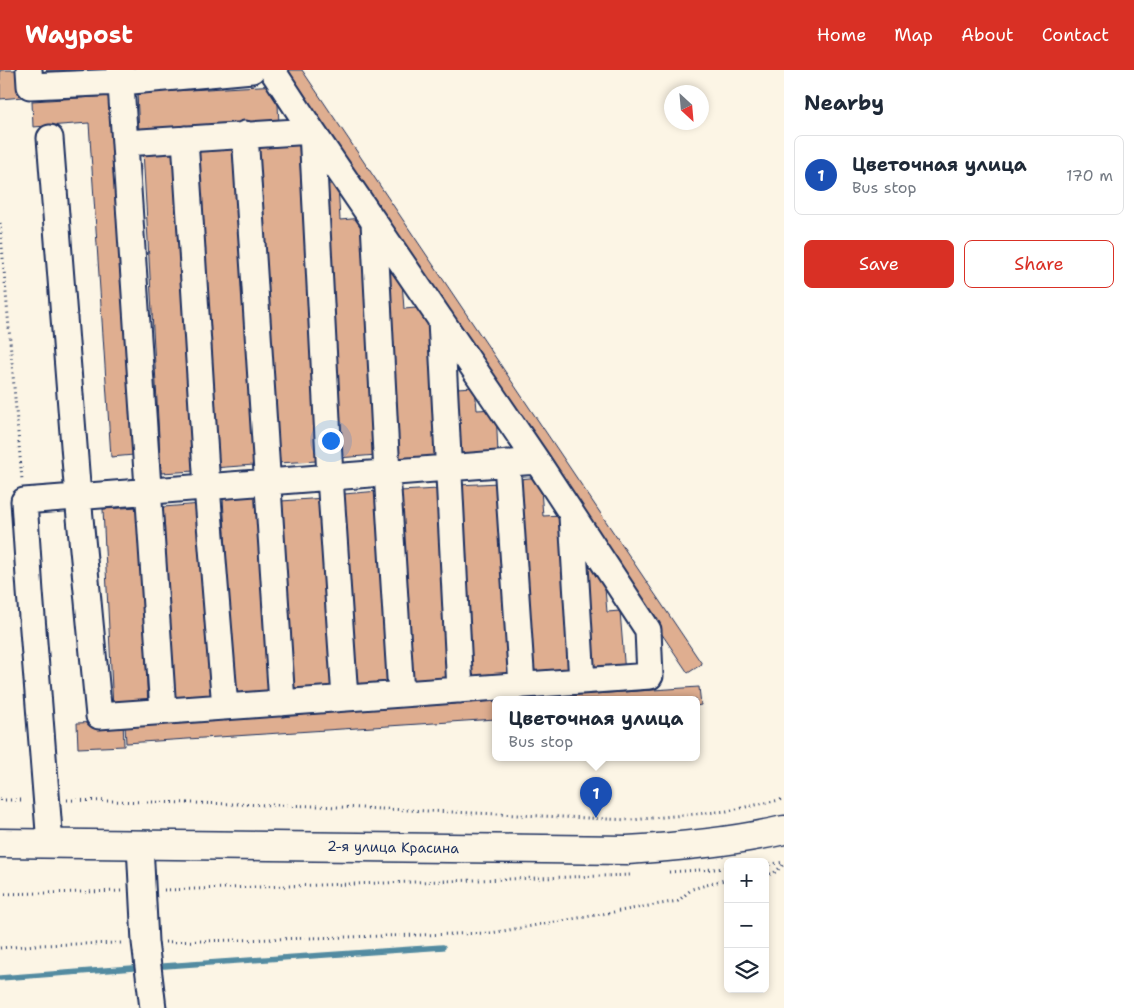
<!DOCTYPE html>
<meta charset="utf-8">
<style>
:root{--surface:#fff;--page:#f2f2f3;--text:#1f2937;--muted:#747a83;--line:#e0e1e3;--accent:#d93025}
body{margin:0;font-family:"Shantell Sans",sans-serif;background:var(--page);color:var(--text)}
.controls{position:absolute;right:15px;bottom:15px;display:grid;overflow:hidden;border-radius:8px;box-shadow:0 2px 8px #0003}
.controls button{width:45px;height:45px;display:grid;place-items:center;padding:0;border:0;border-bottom:1px solid var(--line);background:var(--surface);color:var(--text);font:25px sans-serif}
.compass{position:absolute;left:664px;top:15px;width:45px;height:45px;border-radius:50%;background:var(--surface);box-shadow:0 2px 8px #0003;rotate:154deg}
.you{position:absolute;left:330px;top:370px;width:18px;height:18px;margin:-12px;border:4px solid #fff;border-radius:50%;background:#1a73e8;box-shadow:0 0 0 8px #1a73e833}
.badge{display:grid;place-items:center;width:32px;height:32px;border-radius:50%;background:var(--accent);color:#fff;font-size:16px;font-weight:700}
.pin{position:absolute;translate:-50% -41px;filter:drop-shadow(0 1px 2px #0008)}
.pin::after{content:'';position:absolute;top:26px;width:18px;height:15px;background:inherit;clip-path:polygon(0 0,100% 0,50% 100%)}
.popup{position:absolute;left:492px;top:626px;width:208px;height:65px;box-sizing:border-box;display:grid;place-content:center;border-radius:8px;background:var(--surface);filter:drop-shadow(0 1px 4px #0005);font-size:16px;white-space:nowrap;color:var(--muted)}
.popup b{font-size:19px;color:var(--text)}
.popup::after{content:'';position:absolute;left:50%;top:100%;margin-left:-10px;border:10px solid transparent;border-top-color:var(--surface)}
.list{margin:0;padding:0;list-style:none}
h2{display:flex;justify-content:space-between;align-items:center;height:65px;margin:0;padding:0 20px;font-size:21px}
h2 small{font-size:16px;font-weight:400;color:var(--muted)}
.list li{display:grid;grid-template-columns:32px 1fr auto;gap:15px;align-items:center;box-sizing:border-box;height:80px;margin:0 10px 10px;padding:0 10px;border:1px solid var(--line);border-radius:8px}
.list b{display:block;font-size:19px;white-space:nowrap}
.list p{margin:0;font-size:16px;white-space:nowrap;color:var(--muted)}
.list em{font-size:16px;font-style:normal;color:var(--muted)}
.actions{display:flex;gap:10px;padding:15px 20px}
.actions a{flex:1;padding:11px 0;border:1px solid var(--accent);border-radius:8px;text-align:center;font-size:18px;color:var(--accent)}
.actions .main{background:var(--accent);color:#fff}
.icon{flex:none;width:28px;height:28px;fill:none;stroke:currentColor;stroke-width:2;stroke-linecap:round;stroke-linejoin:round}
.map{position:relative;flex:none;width:784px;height:938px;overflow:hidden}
header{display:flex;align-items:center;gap:30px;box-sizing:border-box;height:70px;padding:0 25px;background:var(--accent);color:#fff}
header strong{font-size:24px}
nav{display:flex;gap:28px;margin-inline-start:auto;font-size:18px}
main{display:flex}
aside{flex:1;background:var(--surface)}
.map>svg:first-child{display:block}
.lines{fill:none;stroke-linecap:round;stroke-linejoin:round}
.stream{stroke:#528ba1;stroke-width:5.5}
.building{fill:#dfae90;stroke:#1b2f5e}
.minor-casing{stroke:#1b2f5e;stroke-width:29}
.major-casing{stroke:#1b2f5e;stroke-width:31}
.path{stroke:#1b2f5e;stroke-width:3;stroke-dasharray:1 4;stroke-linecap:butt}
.minor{stroke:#fcf5e5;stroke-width:25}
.major{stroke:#fcf5e5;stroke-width:28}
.labels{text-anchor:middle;stroke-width:4;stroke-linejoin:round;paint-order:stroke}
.street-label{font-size:14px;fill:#1b2f5e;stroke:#fcf5e5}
</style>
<header>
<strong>Waypost</strong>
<nav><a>Home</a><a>Map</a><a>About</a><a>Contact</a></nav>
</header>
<main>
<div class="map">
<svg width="784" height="938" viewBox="0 0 784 938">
<rect width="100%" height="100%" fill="#fcf5e5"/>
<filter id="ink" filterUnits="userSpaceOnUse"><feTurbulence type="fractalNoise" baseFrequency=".02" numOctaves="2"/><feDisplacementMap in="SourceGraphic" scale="10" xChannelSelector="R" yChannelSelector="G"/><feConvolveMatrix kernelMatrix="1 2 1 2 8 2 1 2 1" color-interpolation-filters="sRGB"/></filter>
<g filter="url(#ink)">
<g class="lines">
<path class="stream" d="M 164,896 L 443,877
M 0,908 L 133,898"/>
</g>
<path class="building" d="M 0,0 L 21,0 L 23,27 L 0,29 Z
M 46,0 L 107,0 L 46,4 Z
M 283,0 L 302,0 L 702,594 L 688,603 Z
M 277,15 L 279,54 L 139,62 L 137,23 Z
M 111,26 L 134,385 L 111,387 L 89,53 L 33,57 L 32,31 Z
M 236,71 L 254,395 L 213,398 L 195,73 Z
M 299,75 L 317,391 L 276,393 L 258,78 Z
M 177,79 L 195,401 L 161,403 L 143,81 Z
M 323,114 L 338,114 L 340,150 L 363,148 L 377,385 L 338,388 Z
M 401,198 L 404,239 L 428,237 L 437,387 L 396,389 L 385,199 Z
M 475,317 L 477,340 L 496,339 L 498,384 L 460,386 L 456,318 Z
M 540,407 L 543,446 L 562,445 L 571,608 L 531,610 L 520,409 Z
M 499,413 L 510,614 L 470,616 L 458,415 Z
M 439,419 L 450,612 L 410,614 L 399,421 Z
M 379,421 L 390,623 L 356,625 L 344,424 Z
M 261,426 L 272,633 L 235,635 L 223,428 Z
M 325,428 L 336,622 L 292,624 L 281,431 Z
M 202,434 L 213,636 L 174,638 L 163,437 Z
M 139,437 L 148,637 L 113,639 L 103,439 Z
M 603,495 L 607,542 L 620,541 L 625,604 L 592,606 L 584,496 Z
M 699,617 L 701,635 L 696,636 L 696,629 L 516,629 Z
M 496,631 L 496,649 L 126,673 L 125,655 Z
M 123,651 L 124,676 L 78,678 L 77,653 Z"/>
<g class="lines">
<g class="minor-casing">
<path id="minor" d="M 29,0 L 30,16 L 121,12 L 252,0
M 120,0 L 163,641
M 272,0 L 312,61 L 330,407 L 345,628
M 245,64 L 282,633
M 50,68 L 78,427 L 99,646 L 650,606 L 648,560 L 537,391 C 366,404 195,418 24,431 L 30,522 L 50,774
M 185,69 L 207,417 L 225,637
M 125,73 L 312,61 L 537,391
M 374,152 L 387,403 L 401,624
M 441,250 L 460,620
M 507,393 L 522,615
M 572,446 L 582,611
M 140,775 L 145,872 L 153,938"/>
</g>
<g class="major-casing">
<path id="major" d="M 0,773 L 627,780 C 680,777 732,772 784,760"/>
</g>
<path class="path" d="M 0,153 L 22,410
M 0,730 L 25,730
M 67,730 L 317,736 L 631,750 L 727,741 L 784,729
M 765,795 L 784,792
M 669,802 L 728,798
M 765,804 L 773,804 L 784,794
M 164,820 L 632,805
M 0,824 L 123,821
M 165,872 L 491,863 L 678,831 L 692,819 L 728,809
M 0,878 L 36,875 L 124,873"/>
<use href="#minor" class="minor"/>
<use href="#major" class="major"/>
</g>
</g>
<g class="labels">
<g class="street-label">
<text transform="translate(393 777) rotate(1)" y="5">2-я улица Красина</text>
</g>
</g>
</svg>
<div class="controls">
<button>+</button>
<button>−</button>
<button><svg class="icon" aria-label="layers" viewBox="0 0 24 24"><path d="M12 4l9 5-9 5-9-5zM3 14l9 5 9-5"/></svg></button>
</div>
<svg class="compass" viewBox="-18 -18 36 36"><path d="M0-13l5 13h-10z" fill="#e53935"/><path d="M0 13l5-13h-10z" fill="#747a83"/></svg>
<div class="you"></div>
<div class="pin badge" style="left:596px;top:748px;background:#1a4fb4">1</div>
<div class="popup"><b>Цветочная улица</b>Bus stop</div>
</div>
<aside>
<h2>Nearby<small></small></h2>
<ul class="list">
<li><span class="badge" style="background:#1a4fb4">1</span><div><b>Цветочная улица</b><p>Bus stop</p></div><em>170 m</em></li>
</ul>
<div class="actions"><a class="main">Save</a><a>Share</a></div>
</aside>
</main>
